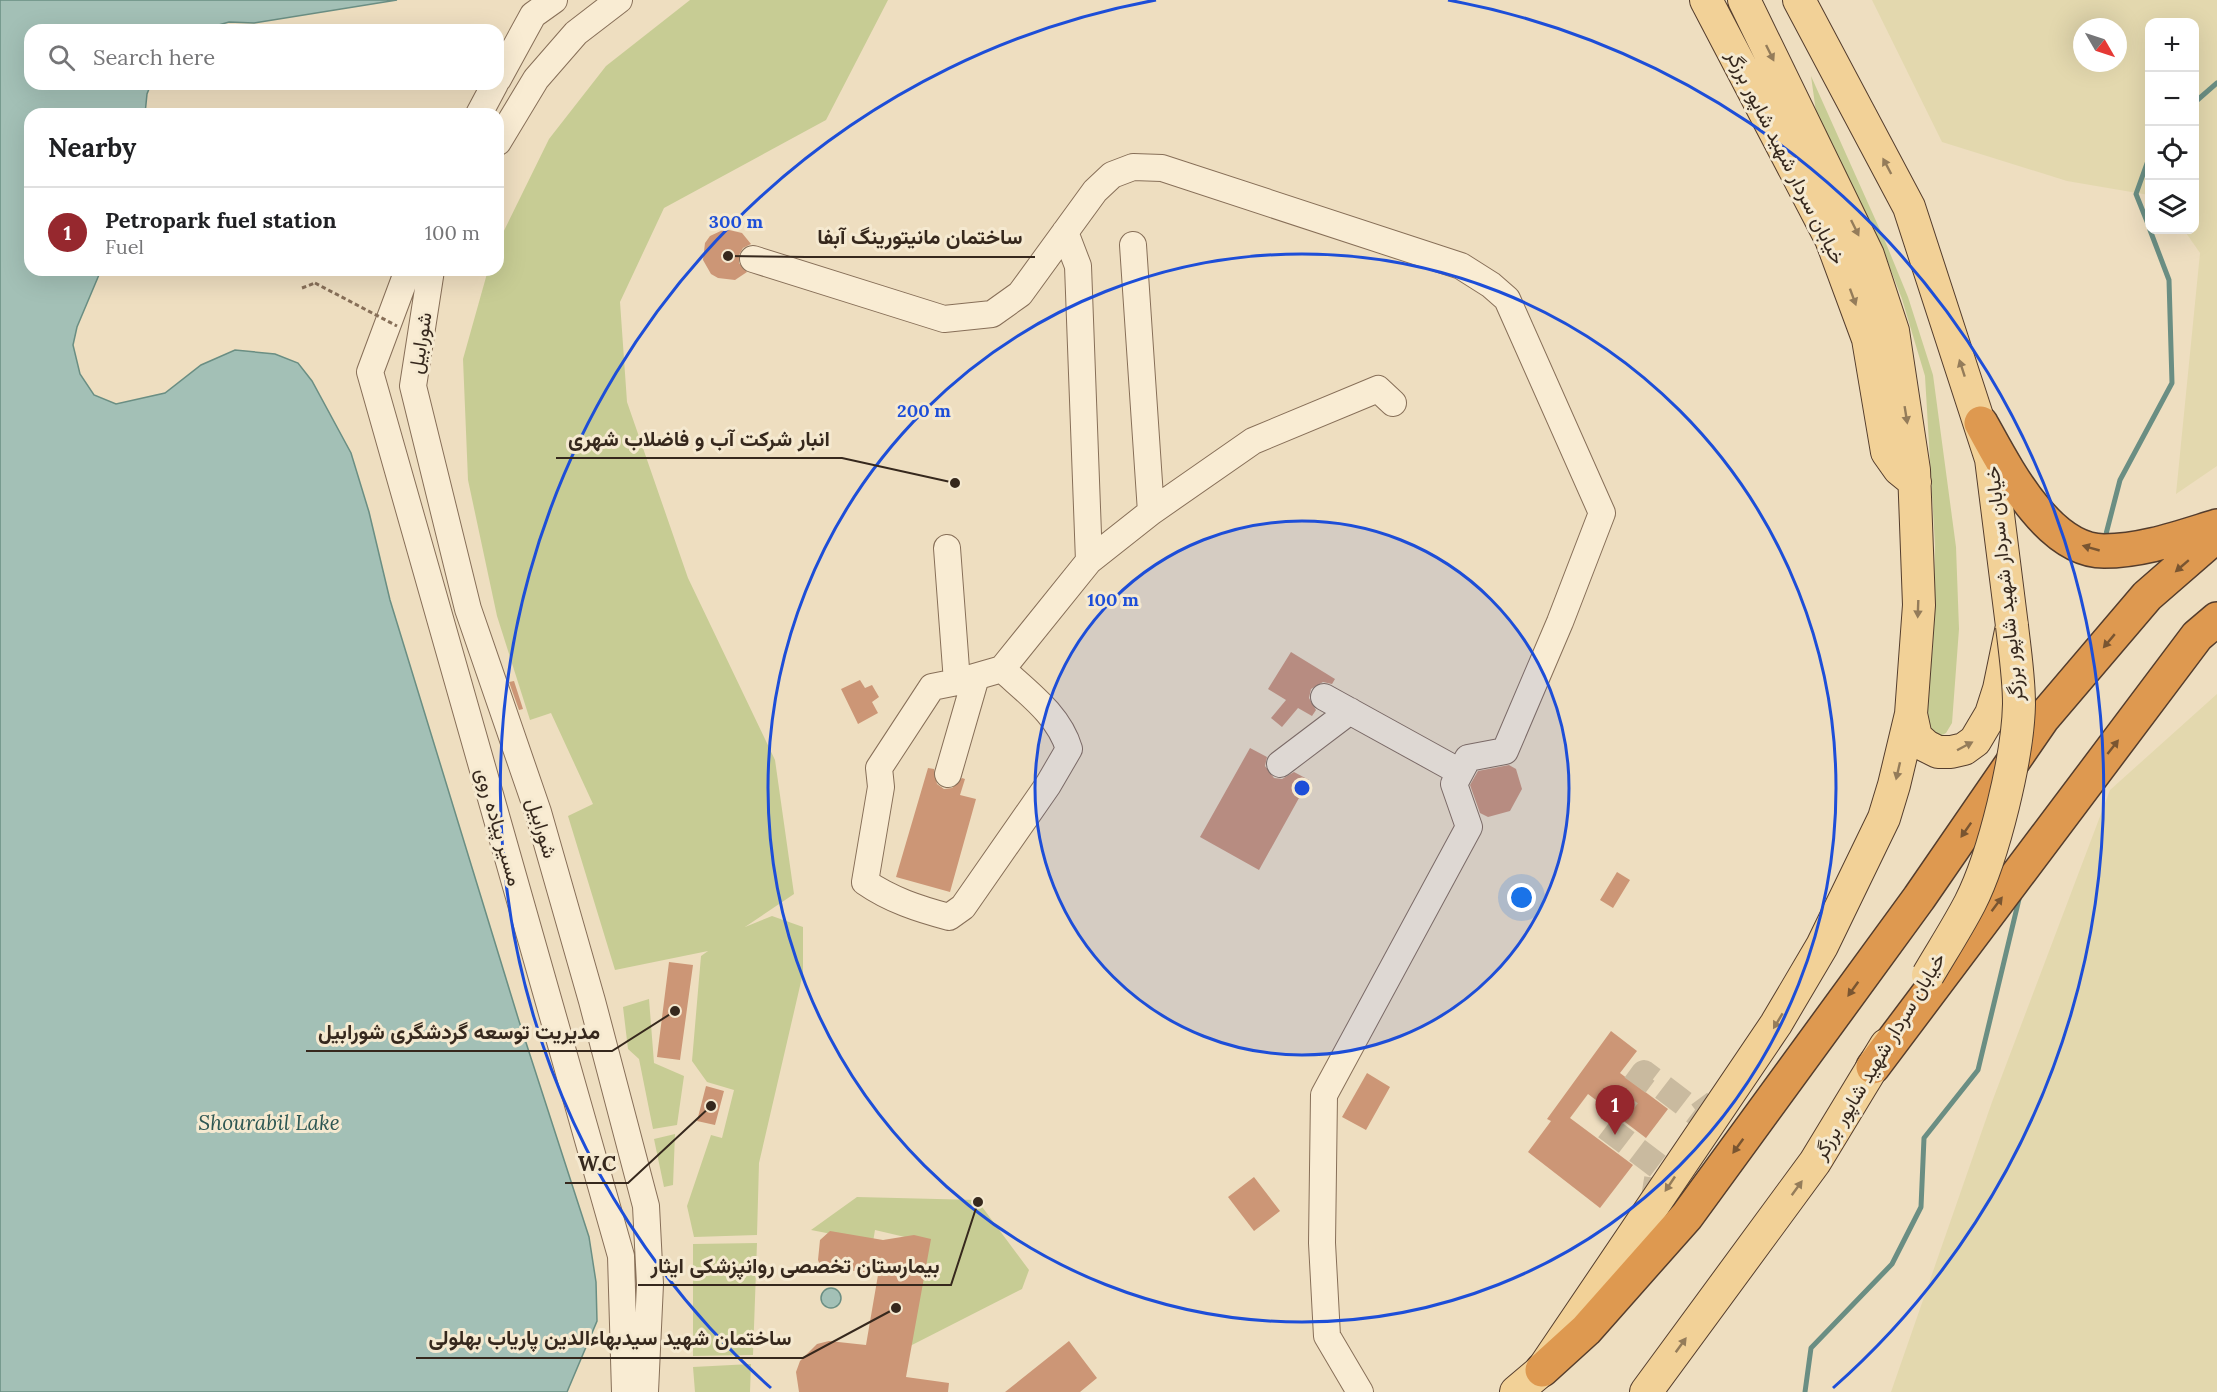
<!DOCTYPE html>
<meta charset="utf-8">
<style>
:root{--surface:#fff;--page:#f2f2f2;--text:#202124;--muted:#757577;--line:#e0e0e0;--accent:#96282e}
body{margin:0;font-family:Lora,Vazirmatn,serif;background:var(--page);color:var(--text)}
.controls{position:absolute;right:18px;top:18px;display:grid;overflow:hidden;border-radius:12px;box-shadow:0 6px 24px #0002}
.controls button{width:54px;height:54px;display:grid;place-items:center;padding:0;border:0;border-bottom:2px solid var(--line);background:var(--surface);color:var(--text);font:30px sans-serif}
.compass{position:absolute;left:2073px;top:18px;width:54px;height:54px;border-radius:50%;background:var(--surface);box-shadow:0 6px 24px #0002;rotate:129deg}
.you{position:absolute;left:1522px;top:898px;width:21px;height:21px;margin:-15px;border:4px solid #fff;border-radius:50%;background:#1a73e8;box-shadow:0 0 0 9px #1a73e833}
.badge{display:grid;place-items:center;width:39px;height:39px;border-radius:50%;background:var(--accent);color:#fff;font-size:20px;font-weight:700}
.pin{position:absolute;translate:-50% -50px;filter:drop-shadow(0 2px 3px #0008)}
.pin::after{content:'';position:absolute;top:32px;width:21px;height:18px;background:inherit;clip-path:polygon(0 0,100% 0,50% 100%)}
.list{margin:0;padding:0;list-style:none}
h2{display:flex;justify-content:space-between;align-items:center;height:78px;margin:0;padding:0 24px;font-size:26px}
h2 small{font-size:20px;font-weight:400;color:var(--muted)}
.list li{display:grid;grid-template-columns:39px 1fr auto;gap:18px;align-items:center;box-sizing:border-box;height:90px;padding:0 24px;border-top:2px solid var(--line)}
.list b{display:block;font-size:22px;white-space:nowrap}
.list p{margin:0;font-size:20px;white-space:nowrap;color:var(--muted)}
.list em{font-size:20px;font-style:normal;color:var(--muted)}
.icon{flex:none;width:33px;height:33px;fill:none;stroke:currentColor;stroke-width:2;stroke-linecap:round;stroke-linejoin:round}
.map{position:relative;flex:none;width:2217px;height:1392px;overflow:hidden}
.search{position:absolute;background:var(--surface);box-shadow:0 6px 24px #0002;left:24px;top:24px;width:480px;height:66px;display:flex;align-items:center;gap:15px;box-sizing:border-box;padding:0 21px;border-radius:18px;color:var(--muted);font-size:22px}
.panel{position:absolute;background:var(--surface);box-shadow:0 6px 24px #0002;left:24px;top:108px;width:480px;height:168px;border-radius:18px}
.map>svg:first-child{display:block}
.farmland{fill:#e3d8ae;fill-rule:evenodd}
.green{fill:#c7cc94}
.water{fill:#a3c0b6;stroke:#6a8e83;stroke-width:1.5}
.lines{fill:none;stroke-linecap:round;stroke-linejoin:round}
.stream{stroke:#6a8e83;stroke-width:5}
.building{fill:#cc9676}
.minor-tunnel{stroke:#c9ba9f;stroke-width:26;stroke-dasharray:26 13;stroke-linecap:butt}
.minor-casing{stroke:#876f58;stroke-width:28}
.major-casing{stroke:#543d2d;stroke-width:34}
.highway-casing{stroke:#543d2d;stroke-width:36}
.path{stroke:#876f58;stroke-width:3;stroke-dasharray:4.5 3;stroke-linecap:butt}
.minor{stroke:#f9ecd3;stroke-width:26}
.major{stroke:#f2d197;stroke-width:32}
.highway{stroke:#de9950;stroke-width:33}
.major-bridge-casing{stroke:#543d2d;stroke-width:34;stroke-linecap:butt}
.path-bridge{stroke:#876f58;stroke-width:3;stroke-dasharray:4.5 3;stroke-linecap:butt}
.major-bridge{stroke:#f2d197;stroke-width:32}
.oneway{fill:#947c5a}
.oneway2{fill:#795531}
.ring{fill:none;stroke:#1d4ed8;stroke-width:3}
.labels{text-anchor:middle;stroke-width:6;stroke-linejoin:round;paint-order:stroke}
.street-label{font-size:20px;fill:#36281d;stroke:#f5e9d0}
.water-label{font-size:21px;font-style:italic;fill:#2c5652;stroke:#f5e9d0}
.centre{fill:#1d4ed8;stroke:#f5e9d0;stroke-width:3}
.ring-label{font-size:18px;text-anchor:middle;font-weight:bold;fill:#1d4ed8;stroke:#f5e9d0;stroke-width:6;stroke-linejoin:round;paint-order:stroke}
.leader{fill:none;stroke:#36281d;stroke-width:2}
.callout-dot{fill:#36281d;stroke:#f5e9d0;stroke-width:2}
.callout-label{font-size:21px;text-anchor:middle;font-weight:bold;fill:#36281d;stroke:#f5e9d0;stroke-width:6;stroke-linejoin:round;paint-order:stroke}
</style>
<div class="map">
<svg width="2217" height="1392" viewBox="0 0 2217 1392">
<rect width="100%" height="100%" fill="#eedec0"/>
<path class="farmland" d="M 1872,0 L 2217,0 L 2217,466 L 2176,494 L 2200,253 L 2184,230 L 2194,230 L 2194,22 L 2150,22 L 2149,195 L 2067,181 L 1942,142 ZM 2082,27 L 2118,27 L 2118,63 L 2082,63 Z
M 2217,694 L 2217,1392 L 1891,1392 L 1992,1102 L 2110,790 Z"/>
<path class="green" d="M 690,0 L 888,0 L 826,120 L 664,208 L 620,302 L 627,402 L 688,578 L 775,760 L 794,894 L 745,927 L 772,916 L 803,927 L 803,973 L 759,1163 L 757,1235 L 694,1237 L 687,1206 L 711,1135 L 722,1138 L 734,1090 L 707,1082 L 692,1061 L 701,956 L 708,951 L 615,970 L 568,816 L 593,804 L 551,713 L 530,720 L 497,616 L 468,480 L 463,359 L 488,270 L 498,270 L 498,243 L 549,139 L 606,66 Z
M 1811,76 L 1885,241 L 1908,297 L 1933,375 L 1956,547 L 1959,629 L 1952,723 L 1946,733 L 1937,738 L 1928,735 L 1924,717 L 1933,646 L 1935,545 L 1925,376 L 1902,299 L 1880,242 L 1816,112 Z
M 649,999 L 654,1063 L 684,1076 L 677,1125 L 653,1129 L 639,1059 L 628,1049 L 623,1007 Z
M 675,1134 L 673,1185 L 664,1187 L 654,1139 Z
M 857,1197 L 977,1200 L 1029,1270 L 1022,1289 L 910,1346 L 922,1241 L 875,1230 L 873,1242 L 811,1230 Z
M 757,1243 L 753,1355 L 693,1356 L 693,1244 Z
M 751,1364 L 750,1392 L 695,1392 L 693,1367 Z"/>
<path class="water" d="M 0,0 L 397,0 L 254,23 L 229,22 L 201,30 L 30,30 L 30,84 L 151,84 L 147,94 L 145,114 L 30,114 L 30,270 L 101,270 L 77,327 L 73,345 L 80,374 L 94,395 L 116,404 L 165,393 L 201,365 L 235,350 L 275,354 L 298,363 L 312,381 L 351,453 L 369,512 L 390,600 L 519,1021 L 589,1237 L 596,1282 L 597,1321 L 567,1392 L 0,1392 Z
M821 1298a10 10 0 1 1 20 0a10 10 0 1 1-20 0Z"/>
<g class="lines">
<path class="stream" d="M 2194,103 L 2217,83
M 2150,155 L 2136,194 L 2150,229
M 2106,534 L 2120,480 L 2172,383 L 2169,280 L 2150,230
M 1805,1392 L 1811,1348 L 1892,1264 L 1921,1207 L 1924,1138 L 1978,1070 L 2020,895"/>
</g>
<path class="building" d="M 725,229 L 742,233 L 751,244 L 743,248 L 739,255 L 739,263 L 747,272 L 735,280 L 718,278 L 711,274 L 703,260 L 705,243 L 710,236 Z
M 1291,652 L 1335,679 L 1332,684 L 1323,682 L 1311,689 L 1309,698 L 1316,710 L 1312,716 L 1298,708 L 1282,727 L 1271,718 L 1286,700 L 1268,689 Z
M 860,680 L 865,688 L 872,685 L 879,697 L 872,702 L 878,713 L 858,724 L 841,689 Z
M 514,681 L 523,709 L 519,710 L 509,682 Z
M 1250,748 L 1267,757 L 1265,766 L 1274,778 L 1282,779 L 1294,772 L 1309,780 L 1259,870 L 1200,837 Z
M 1509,765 L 1516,769 L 1522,789 L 1510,811 L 1488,817 L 1480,813 L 1470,785 L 1478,771 Z
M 928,768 L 934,769 L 937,784 L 944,789 L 952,788 L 962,778 L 965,779 L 960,795 L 976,799 L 950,892 L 896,877 Z
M 1617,872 L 1630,880 L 1613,908 L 1600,900 Z
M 669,962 L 693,965 L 680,1060 L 657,1057 Z
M 1611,1031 L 1637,1051 L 1620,1073 L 1668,1109 L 1646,1138 L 1588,1094 L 1570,1118 L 1633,1165 L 1600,1208 L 1528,1152 L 1551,1121 L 1547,1119 Z
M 1367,1073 L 1390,1087 L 1366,1130 L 1342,1117 Z
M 706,1086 L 724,1091 L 715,1125 L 697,1121 Z
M 1254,1177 L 1280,1211 L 1254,1231 L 1228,1197 Z
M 830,1231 L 883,1240 L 914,1235 L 931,1239 L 906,1377 L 949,1383 L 948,1392 L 799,1392 L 796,1372 L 800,1361 L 817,1344 L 829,1341 L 866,1345 L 878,1275 L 820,1265 L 818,1260 L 820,1240 Z
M 1069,1341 L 1097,1378 L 1080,1392 L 1005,1392 Z"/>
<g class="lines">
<path class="minor-tunnel" d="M 1653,1204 L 1659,1167 L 1605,1126 L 1644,1073 L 1699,1115 L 1725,1096"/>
<g class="minor-casing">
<path id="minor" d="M 498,79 L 533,15 L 554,0
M 479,114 L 495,84
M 498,142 L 536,79 L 576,33 L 619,0
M 1065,232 L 1078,266 L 1089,561
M 1133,245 L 1151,512
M 753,259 L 944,319 L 992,314 L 1020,294 L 1095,191 L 1112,175 L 1133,167 L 1162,168 L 1461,266 L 1491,285 L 1507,299 L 1602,513 L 1560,622 L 1505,751 L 1468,758 L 1454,784 L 1469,827 L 1324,1095 L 1322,1243 L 1327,1336 L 1360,1392
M 408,270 L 370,372 L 621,1256 L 625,1392
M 431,270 L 413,386 L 468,609 L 538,812 L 592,1001 L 646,1206 L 650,1284 L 645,1392
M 947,548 L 957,682 L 1002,669 L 1089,561 L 1151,512 L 1253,441 L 1378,389 L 1393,403
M 957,682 L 932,687 L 879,768 L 881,787 L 865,882 C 891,900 919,909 949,917 L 963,907 L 1048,785 L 1069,749 C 1059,715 1028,693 1002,669
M 1324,697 L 1460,772
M 1280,764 L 1350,711
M 948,774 L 976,677"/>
</g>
<g class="major-casing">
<path id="major" d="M 1706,0 L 1831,239 L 1868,339 L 1887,452 L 1899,469 L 1915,482
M 1799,0 L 1909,207 L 1991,459 L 2012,626 L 1999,689 L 1991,714 L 1975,741 L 1964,749 L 1951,752 L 1938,752 L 1926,746 L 1916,737 L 1911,714
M 1516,1392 L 1542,1370 L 1776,1024 L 1822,946 L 1884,818 L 1894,785 L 1911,714 L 1919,605 L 1914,470 L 1893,331 L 1868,255 L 1744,0
M 1646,1392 L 1815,1162 L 1886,1045"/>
</g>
<g class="highway-casing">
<path id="highway" d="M 1981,423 C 2005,466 2047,551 2104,551 C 2143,551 2181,537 2217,526
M 1873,1067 L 2197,636 L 2217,619
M 1542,1370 L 1586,1330 L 1687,1216 L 1919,898 L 2043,718 L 2147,596 L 2217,535"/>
</g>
<path class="path" d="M 302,288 L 315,283"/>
<use href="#minor" class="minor"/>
<use href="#major" class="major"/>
<use href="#highway" class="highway"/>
<g class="major-bridge-casing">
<path id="major-bridge" d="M 1928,975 C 1942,951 1957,928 1970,903 C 1994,856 2018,756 2019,704 C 2019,678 2015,652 2012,626"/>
</g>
<path class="path-bridge" d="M 315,283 L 397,326"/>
<use href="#major-bridge" class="major-bridge"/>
</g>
<defs><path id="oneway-solid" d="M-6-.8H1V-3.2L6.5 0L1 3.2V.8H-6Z" transform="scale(1.5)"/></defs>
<g class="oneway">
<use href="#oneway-solid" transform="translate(1770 53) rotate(64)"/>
<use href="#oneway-solid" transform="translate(1887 166) rotate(-118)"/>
<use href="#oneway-solid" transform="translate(1855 228) rotate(64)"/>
<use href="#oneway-solid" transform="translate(1853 297) rotate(70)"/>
<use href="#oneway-solid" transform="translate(1962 368) rotate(-108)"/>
<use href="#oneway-solid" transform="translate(1906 415) rotate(81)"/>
<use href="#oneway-solid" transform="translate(1918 609) rotate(92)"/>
<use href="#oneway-solid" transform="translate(1965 746) rotate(-28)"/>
<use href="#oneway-solid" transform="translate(1898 771) rotate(103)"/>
<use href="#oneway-solid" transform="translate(1778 1021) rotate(121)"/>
<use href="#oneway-solid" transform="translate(1670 1184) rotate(124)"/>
<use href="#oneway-solid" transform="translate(1797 1188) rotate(-54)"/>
<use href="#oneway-solid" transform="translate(1681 1345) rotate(-54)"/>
</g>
<g class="oneway2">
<use href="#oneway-solid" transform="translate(2091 548) rotate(-164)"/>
<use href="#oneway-solid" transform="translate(2182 566) rotate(139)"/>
<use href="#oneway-solid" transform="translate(2109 641) rotate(130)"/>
<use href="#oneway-solid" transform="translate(2113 747) rotate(-52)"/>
<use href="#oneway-solid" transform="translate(1966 830) rotate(125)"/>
<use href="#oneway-solid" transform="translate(1997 904) rotate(-53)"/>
<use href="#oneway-solid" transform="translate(1853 989) rotate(126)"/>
<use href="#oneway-solid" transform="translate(1738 1146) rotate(126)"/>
</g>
<circle cx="1302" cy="788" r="267" fill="#1d4ed8" fill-opacity=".12"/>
<g class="ring">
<circle cx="1302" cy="788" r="267"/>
<circle cx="1302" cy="788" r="534"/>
<path d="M771 1388A801 801 0 0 1 1156 0M1448 0A801 801 0 0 1 1833 1388"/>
</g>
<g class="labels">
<g class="street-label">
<text transform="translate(1786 157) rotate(63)" y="7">خیابان سردار شهید شاپور برزگر</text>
<text transform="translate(420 343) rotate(-81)" y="7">شورابیل</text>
<text transform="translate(2004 584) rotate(-96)" y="7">خیابان سردار شهید شاپور برزگر</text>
<text transform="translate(499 827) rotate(74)" y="7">مسیر پیاده روی</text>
<text transform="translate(542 828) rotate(73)" y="7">شورابیل</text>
<text transform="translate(1879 1056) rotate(-59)" y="7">خیابان سردار شهید شاپور برزگر</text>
</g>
<g class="water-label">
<text x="269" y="1130">Shourabil Lake</text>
</g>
</g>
<circle cx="1302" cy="788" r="9" class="centre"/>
<g class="ring-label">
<text x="736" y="228">300 m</text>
<text x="924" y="417">200 m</text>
<text x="1113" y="606">100 m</text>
</g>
<path class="leader" d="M728 256L806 257H1035M955 483L842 458H556M675 1011L612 1051H306M711 1106L628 1183H565M978 1202L951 1285H638M896 1308L803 1358H416"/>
<g class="callout-dot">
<circle cx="728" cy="256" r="6"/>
<circle cx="955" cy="483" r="6"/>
<circle cx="675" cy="1011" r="6"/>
<circle cx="711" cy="1106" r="6"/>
<circle cx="978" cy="1202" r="6"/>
<circle cx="896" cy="1308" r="6"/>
</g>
<g class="callout-label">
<text x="920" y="244">ساختمان مانیتورینگ آبفا</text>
<text x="699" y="446">انبار شرکت آب و فاضلاب شهری</text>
<text x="459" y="1039">مدیریت توسعه گردشگری شورابیل</text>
<text x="597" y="1171">W.C</text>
<text x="795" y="1273">بیمارستان تخصصی روانپزشکی ایثار</text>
<text x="610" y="1345">ساختمان شهید سیدبهاءالدین پاریاب بهلولی</text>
</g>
</svg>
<div class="controls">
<button>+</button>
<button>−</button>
<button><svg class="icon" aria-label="locate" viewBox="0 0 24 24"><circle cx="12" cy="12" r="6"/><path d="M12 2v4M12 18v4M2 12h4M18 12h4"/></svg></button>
<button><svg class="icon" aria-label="layers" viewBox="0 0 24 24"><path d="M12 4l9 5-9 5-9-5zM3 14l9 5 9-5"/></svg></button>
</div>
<svg class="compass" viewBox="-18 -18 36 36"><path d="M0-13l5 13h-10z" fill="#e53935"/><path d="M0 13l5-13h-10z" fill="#757577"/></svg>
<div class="you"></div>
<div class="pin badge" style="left:1615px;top:1135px">1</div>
<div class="search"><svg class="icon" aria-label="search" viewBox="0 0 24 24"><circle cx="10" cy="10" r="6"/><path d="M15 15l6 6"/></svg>Search here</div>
<section class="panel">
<h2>Nearby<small></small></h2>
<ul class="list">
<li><span class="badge">1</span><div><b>Petropark fuel station</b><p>Fuel</p></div><em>100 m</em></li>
</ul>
</section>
</div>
